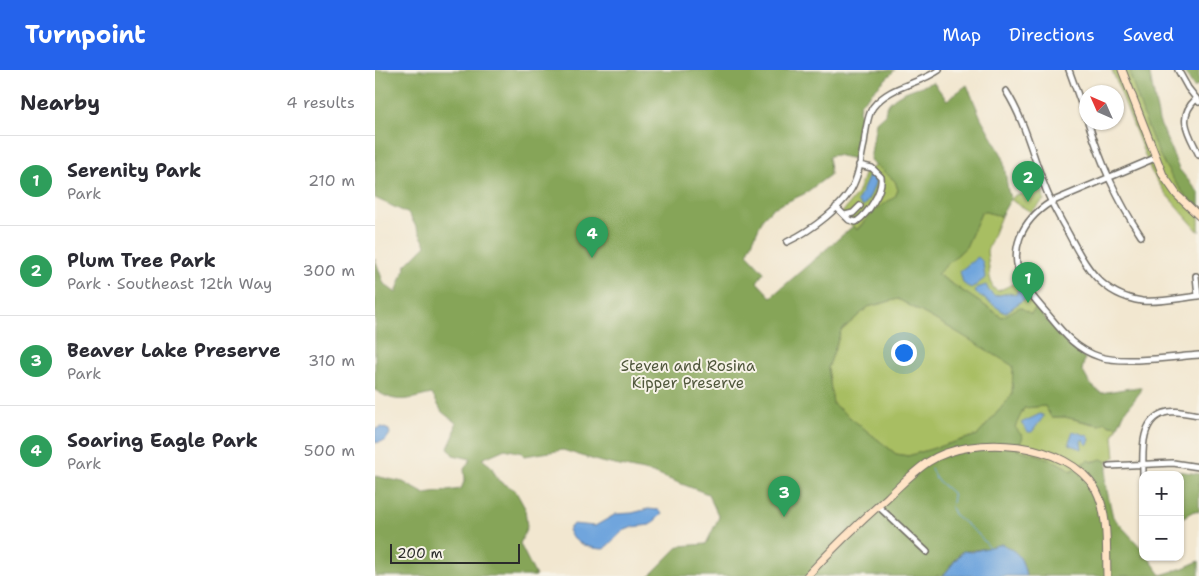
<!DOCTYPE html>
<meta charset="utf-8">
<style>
:root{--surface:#fff;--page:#f7f7f7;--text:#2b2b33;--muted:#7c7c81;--line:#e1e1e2;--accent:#2563eb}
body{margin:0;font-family:"Shantell Sans",sans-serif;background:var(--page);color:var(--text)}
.controls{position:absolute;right:15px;bottom:15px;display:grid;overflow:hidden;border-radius:10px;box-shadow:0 1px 4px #0004}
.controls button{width:45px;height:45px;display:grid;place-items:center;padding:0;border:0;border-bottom:1px solid var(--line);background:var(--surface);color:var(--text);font:25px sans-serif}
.compass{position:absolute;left:704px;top:15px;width:45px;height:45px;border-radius:50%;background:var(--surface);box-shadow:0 1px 4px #0004;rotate:315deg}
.scale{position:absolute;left:15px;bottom:12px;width:130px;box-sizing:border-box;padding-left:5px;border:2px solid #2b2b2b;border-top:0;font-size:14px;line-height:18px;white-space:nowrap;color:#2b2b2b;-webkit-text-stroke:4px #f7f3e8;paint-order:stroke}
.you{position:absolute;left:528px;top:282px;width:18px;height:18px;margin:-12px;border:4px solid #fff;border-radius:50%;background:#1a73e8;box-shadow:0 0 0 8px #1a73e833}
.badge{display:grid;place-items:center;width:32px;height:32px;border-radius:50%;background:var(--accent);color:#fff;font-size:16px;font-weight:700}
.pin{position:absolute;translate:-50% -41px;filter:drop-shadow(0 1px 2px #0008)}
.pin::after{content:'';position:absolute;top:26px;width:18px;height:15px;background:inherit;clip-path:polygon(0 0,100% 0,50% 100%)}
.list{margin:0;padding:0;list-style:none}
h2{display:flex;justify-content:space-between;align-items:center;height:65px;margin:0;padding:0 20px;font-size:21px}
h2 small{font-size:16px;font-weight:400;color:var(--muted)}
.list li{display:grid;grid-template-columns:32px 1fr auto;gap:15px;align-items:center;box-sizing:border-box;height:90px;padding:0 20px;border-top:1px solid var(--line)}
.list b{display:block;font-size:19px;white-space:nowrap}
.list p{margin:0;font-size:16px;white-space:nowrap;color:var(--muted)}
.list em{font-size:16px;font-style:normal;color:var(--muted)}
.map{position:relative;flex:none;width:824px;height:506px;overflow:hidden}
header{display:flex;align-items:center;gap:30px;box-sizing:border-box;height:70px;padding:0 25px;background:var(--accent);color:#fff}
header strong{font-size:24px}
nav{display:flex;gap:28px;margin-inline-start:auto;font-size:18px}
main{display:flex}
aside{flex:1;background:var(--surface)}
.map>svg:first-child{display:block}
.green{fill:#a8be62;stroke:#6a7446}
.forest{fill:#86a558;stroke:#586842;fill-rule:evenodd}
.water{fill:#70a5dd;stroke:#4e6884}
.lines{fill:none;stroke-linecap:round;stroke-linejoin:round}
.stream{stroke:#70a5dd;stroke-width:1}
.street-casing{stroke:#716d65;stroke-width:8}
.secondary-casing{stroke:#716d65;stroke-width:9}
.street{stroke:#fff;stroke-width:5}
.secondary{stroke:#ffe4c6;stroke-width:7}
.labels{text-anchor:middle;stroke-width:4;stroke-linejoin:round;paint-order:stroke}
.park-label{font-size:15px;fill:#50573c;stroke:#f7f3e8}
</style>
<header>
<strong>Turnpoint</strong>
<nav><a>Map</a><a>Directions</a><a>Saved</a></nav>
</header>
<main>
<aside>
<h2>Nearby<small>4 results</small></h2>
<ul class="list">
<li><span class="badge" style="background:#2e9e5b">1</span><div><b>Serenity Park</b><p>Park</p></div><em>210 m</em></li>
<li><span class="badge" style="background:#2e9e5b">2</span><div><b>Plum Tree Park</b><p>Park · Southeast 12th Way</p></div><em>300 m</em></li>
<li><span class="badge" style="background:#2e9e5b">3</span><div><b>Beaver Lake Preserve</b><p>Park</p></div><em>310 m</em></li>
<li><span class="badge" style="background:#2e9e5b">4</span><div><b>Soaring Eagle Park</b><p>Park</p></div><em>500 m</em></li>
</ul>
</aside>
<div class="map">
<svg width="824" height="506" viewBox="0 0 824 506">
<rect width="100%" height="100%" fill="#f7f3e8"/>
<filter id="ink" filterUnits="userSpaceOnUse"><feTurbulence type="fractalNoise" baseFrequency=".02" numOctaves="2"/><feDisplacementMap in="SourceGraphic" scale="10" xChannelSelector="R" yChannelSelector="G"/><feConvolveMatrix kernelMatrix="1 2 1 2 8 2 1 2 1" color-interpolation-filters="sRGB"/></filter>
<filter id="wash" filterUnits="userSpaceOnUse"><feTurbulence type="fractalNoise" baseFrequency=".0096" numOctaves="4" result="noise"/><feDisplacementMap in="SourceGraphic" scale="20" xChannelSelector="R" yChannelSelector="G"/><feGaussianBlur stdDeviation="1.12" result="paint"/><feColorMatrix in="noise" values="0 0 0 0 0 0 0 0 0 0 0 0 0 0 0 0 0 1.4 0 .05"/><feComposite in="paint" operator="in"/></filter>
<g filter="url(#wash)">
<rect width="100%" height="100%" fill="#f2e7d0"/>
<path class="green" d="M 737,0 L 756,0 L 756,5 C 771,52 785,104 824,139 L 824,162 L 790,123 L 776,101 Z
M 502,95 L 520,111 L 523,120 L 520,127 L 501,139 L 481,160 L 466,144 L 482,124 L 490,102 Z
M 668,121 L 669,130 L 656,142 L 636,130 L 640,125 Z
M 607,141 L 626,146 L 612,181 L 615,207 L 618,218 L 623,221 L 642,212 L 661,238 L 656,244 L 627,247 L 562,204 L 591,177 Z
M 523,229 L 577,259 L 639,296 L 637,325 L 603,365 L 533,386 L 521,384 L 458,334 L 453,298 L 466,261 L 493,237 Z
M 670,336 L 676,347 L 690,347 L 718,354 L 729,352 L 735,355 L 743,356 L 738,366 L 740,387 L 733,392 C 722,388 705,393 697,401 C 680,389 662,385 642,380 L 640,357 L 649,338 Z"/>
<path class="forest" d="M 0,0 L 520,0 L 485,34 L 484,41 L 487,49 L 480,89 L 461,85 L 455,86 L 454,87 L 455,105 L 429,124 L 398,138 L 388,148 L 372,184 L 389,202 L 382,212 L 396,227 L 478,156 L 482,160 L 501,139 L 520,127 L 523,120 L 520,111 L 495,90 L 501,52 L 510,44 C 512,23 541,19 558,12 L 572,30 L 592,15 L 606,48 L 628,87 L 633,121 L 636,128 L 626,146 L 607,141 L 591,177 L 562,204 L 627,247 L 645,237 L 656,244 L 661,238 L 694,276 L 710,288 L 707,300 L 715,314 L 726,323 L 755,318 L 766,318 L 766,321 L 750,342 L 743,356 L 735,355 L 730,352 L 725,355 L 690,347 L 676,347 L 670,336 L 649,338 L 640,357 L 648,367 L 642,380 C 662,384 680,389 696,401 L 713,390 L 718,392 L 726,389 L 733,392 L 730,412 L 738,447 L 768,480 L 768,487 L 773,487 L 786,505 L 808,498 L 824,491 L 824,506 L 651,506 C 648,488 643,482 626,474 L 620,477 L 586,482 L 568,506 L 274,506 L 304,476 L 331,474 L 344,447 L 333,424 L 278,403 L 226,392 L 188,380 L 149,386 L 147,383 L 130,379 L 107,389 L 116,396 L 123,410 L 140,420 L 150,438 L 152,457 L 145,474 L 161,506 L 0,506 L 0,406 L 28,412 L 50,424 L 86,419 L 90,409 L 89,399 L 96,389 L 78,385 L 73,378 L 79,365 L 81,353 L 67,342 L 57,324 C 33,329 22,335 0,320 L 0,189 L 9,214 L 21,223 L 31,195 L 51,175 L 34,144 L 0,128 ZM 523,229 L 577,259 L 638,296 L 637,325 L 603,365 L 533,386 L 521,384 L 458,334 L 453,298 L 466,261 L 493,237 Z
M 756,0 L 774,0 L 784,51 L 804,99 L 824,123 L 824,139 C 785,105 771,52 755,5 Z
M 808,0 L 824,0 L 824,15 L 819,18 Z
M 796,400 L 824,404 L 824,442 L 819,441 L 805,449 L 805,405 L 794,405 Z"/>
<path class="water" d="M 496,105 L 501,109 C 499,119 494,129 488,137 L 482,132 L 494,106 Z
M 603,187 L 608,192 L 610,208 L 596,219 L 588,213 L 585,201 Z
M 611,215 L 614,221 L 619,226 L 635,223 L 641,225 L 643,219 L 645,219 L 651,228 L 630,243 L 600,222 L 602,218 Z
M 665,344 L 669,346 L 657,362 L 653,362 L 646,353 Z
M 7,357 L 14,360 L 15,364 L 10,371 L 0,373 L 0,359 Z
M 698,361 L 713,366 L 715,370 L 713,374 L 711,374 L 708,369 L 706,371 L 707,379 L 695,375 L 694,372 Z
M 273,439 L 284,440 L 287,444 L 275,455 L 258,457 L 248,461 L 229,479 C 216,479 198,474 193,460 L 198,454 L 220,456 L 241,444 L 257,443 Z
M 627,474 C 644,483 647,487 651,506 L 568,506 L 588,481 L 596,482 Z"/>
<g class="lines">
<path class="stream" d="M 556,398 L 560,408 L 577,423 L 578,428 L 576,437 L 579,444 L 603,464 L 614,477"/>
</g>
</g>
<g filter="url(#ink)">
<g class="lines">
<g class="street-casing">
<path id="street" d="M 694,0 L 712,50
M 803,0 L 813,18 L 824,32
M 631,21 C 650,51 657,84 670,117 C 676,133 684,147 692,161 C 710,195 725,225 767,231 C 785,233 805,228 824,226
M 821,29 C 801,48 814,64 824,85
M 713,52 C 727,95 741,128 766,166
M 780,88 L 676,132 C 647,150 631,181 649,214 C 656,226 666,236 675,247 C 689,264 702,280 725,287 C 749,294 797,287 824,285
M 461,137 L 474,150 L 481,152 C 493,144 508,121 506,107 L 497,98 L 484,95
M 470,145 L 478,143 L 485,136
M 412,172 C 435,161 471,136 480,111 C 485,100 486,86 489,74 C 490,65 493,44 498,37 C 515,15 543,15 564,0
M 821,206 L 823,226
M 734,396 L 798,393 L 824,397
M 768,405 C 768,385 764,351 789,343 C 799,339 814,344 824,345
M 503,436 L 552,482"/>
</g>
<g class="secondary-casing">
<path id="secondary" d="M 747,0 L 788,105 L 802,125 L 824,146
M 432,506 C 457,479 485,452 513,427 C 526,415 538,402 553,392 C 597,363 693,371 721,420 C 734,445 731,479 732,506"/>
</g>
<use href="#street" class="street"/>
<use href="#secondary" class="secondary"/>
</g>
</g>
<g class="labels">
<g class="park-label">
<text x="313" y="301">Steven and Rosina<tspan x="313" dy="17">Kipper Preserve</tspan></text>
</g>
</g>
</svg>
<div class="controls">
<button>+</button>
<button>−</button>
</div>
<svg class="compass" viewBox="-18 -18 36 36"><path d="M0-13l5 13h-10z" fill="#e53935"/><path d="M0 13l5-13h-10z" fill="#7c7c81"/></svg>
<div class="scale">200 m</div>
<div class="you"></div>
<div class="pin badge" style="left:653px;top:233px;background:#2e9e5b">1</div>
<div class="pin badge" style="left:653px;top:132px;background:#2e9e5b">2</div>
<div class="pin badge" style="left:409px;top:447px;background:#2e9e5b">3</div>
<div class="pin badge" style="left:217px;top:188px;background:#2e9e5b">4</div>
</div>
</main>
